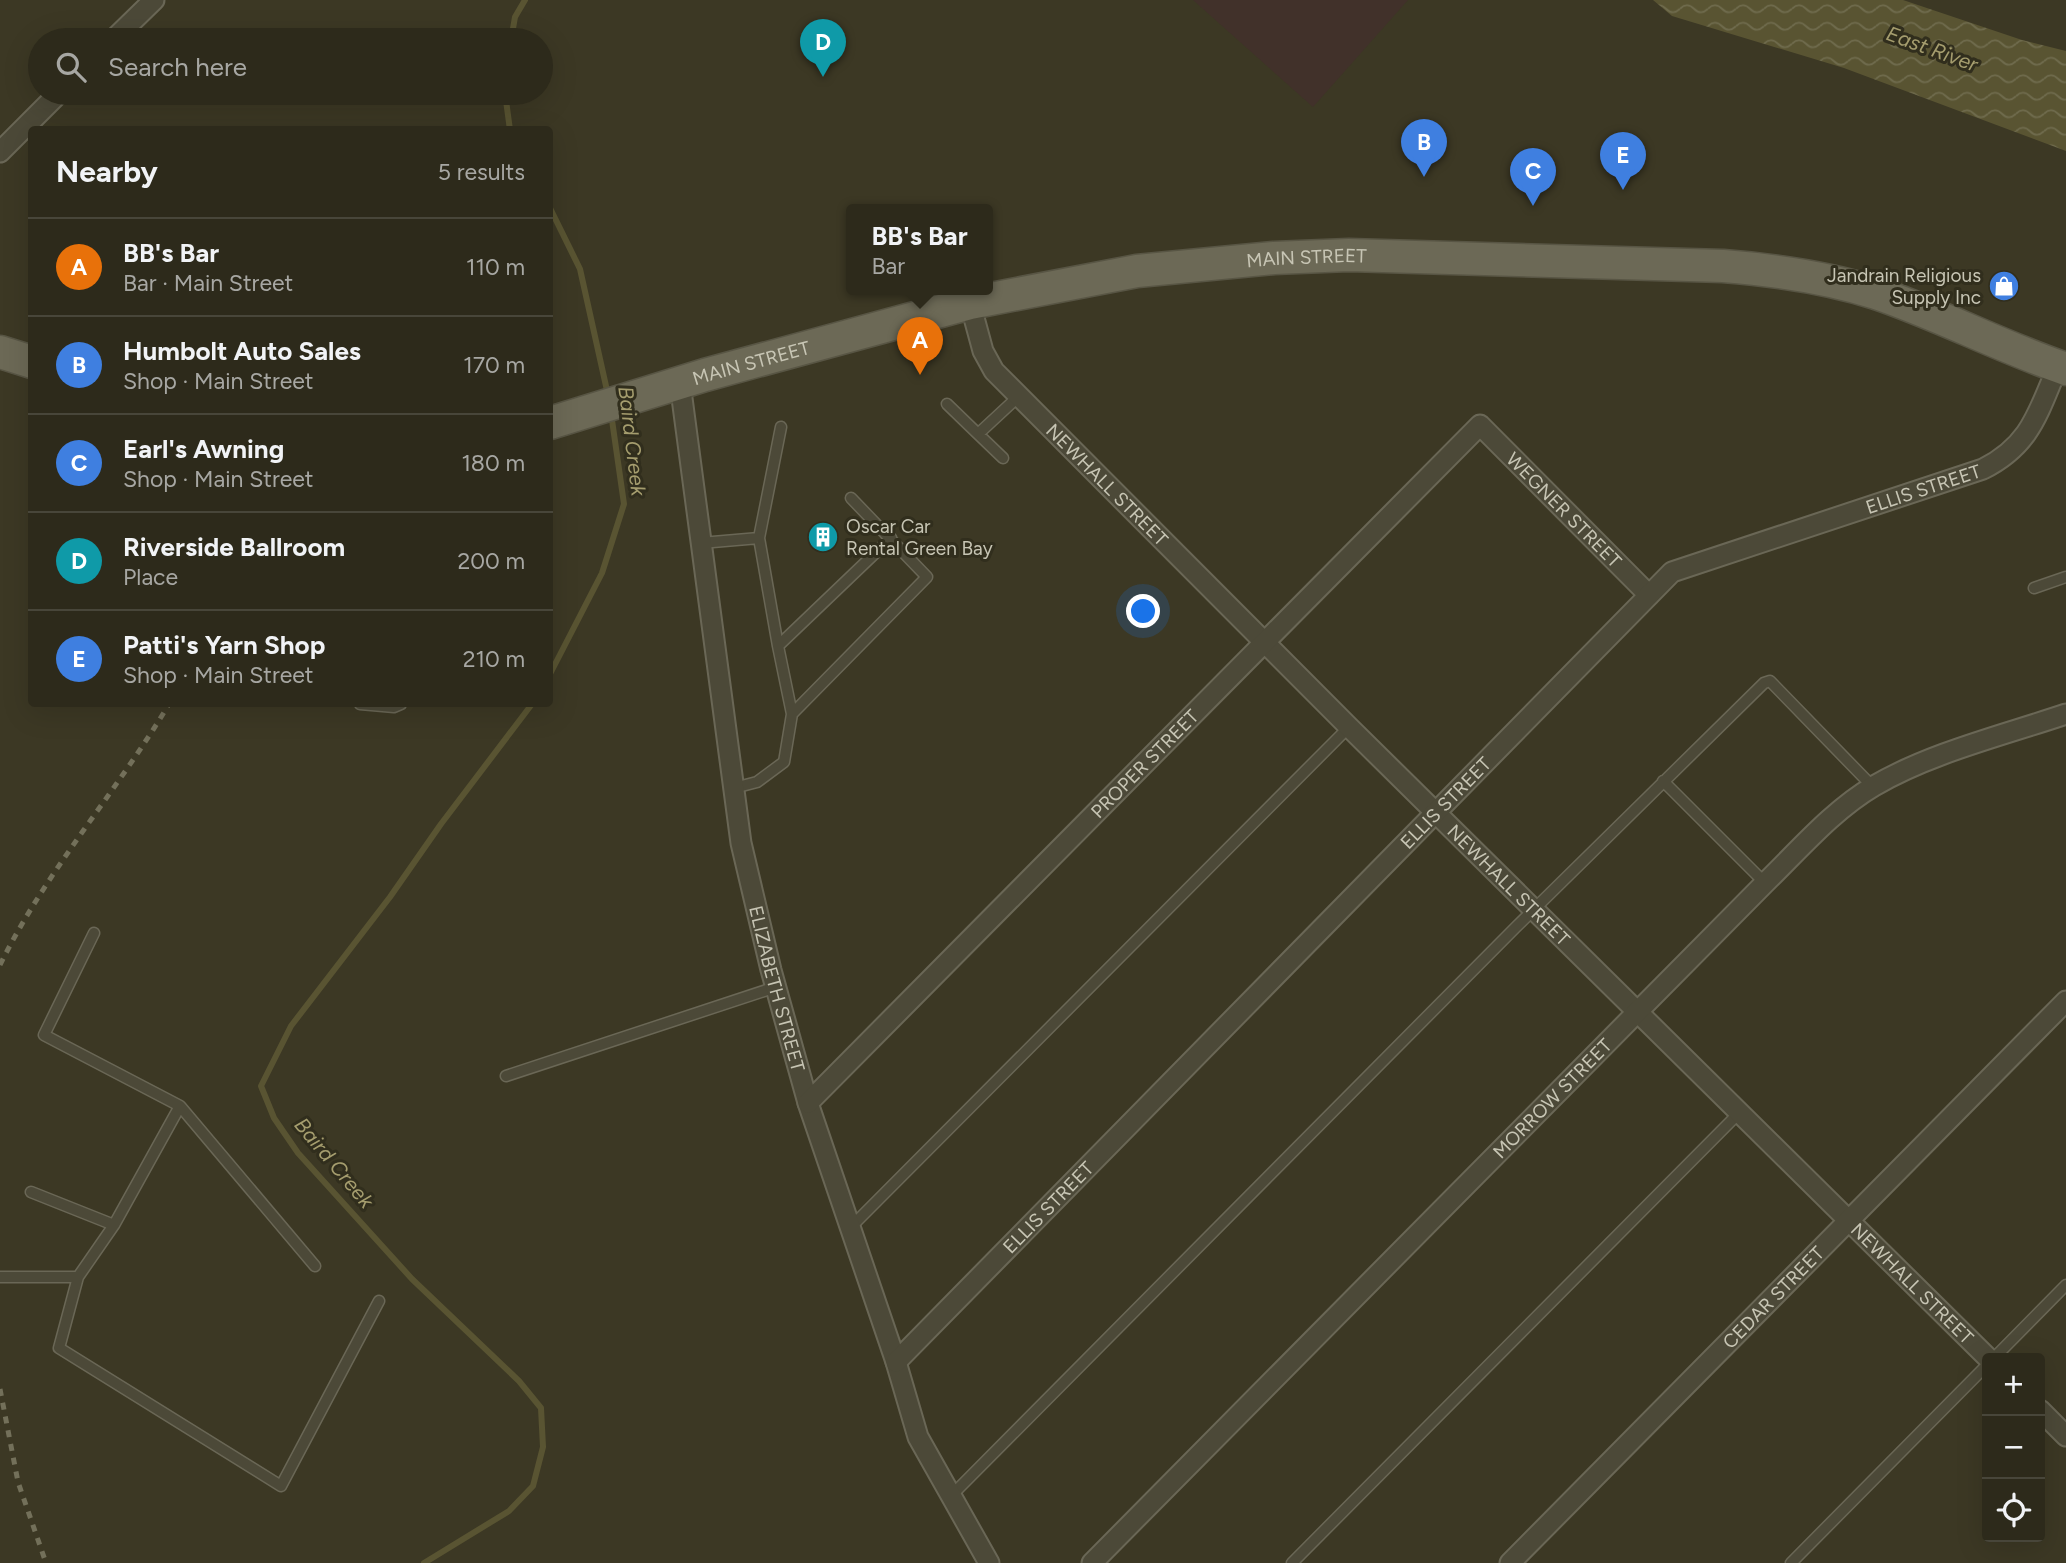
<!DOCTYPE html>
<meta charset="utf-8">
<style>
:root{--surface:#2d2a1b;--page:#353224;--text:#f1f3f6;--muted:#a7a7a3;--line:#48463a;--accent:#f3e88d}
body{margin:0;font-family:Figtree,sans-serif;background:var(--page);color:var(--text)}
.controls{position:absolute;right:21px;bottom:21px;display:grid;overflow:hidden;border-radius:7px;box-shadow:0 7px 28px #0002}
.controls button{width:63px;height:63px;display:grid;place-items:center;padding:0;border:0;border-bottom:2px solid var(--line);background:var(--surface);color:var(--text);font:35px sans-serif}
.you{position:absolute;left:1144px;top:612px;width:24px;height:24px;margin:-18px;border:5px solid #fff;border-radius:50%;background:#1a73e8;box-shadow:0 0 0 10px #1a73e833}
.badge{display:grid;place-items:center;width:46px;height:46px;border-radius:50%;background:var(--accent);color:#fff;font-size:23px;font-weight:700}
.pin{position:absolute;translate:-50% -58px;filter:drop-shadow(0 2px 4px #0008)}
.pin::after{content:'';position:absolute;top:37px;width:24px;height:21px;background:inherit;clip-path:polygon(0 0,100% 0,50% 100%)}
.popup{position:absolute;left:846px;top:204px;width:147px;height:91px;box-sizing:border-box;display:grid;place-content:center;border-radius:7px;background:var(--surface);filter:drop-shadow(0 2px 5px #0005);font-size:23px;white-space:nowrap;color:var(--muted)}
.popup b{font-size:26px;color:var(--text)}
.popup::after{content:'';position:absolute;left:50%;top:100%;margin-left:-14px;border:14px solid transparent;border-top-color:var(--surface)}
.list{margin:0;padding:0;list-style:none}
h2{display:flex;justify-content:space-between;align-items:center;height:91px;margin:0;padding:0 28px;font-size:30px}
h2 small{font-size:23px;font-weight:400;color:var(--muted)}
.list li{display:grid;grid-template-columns:46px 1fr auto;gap:21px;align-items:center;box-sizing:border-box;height:98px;padding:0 28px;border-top:2px solid var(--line)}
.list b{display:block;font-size:26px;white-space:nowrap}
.list p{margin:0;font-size:23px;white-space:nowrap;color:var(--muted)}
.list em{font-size:23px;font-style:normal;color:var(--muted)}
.icon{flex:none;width:38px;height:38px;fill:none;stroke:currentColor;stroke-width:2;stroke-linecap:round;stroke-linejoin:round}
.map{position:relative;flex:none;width:2066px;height:1563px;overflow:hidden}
.search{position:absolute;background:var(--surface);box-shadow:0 7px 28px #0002;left:28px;top:28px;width:525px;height:77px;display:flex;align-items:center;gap:18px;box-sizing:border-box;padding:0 24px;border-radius:38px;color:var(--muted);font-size:26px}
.panel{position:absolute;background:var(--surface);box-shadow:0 7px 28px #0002;left:28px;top:126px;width:525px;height:581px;border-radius:7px}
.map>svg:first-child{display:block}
.grass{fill:#41312a}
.water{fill:url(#water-waves)}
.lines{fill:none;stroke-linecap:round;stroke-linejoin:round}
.stream{stroke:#595432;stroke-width:6}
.lane-casing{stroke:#6a6756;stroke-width:13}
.street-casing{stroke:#6a6756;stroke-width:23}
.primary-casing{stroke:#585544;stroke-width:35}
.lane{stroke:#4c4938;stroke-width:10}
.street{stroke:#4c4938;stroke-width:19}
.primary{stroke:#6c6956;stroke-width:32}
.rail{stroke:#73705a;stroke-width:5;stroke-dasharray:7 7;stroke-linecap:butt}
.labels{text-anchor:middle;stroke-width:6;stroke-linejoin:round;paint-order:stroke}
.street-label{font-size:19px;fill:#c7c5b4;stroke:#312e1d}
.poi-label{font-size:19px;fill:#c7c5b4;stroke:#312e1d;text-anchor:end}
.water-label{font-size:21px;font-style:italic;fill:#a59d6e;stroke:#312e1d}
</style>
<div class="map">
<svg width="2066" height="1563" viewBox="0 0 2066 1563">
<defs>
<pattern id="water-waves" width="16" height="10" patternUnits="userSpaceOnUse" patternTransform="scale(1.75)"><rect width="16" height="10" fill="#595432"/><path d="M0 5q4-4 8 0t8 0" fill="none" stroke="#6f6b4d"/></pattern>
</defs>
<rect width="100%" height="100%" fill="#3c3824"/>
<path class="grass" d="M 1193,0 L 1408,0 L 1313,107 Z"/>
<path class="water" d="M 1653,0 L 1903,0 L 2022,40 L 2066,51 L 2066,151 L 1844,68 L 1672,16 Z"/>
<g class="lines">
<path class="stream" d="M 511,40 L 515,17 L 525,0
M 505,93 L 510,130
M 550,208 L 580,269 L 608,395
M 550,674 L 602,573 L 624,504 L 611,413
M 424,1563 L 509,1511 L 533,1486 L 543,1447 L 541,1408 L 519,1381 L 412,1279 L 298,1153 L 274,1118 L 261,1086 L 291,1026 L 390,897 L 441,824 L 532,704"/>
<g class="lane-casing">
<path id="lane" d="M 947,404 L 978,434 L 1019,396
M 978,434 L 1003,458
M 701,543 L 759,538
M 2034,588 L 2066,577
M 778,646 L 891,538
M 360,704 L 394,707 L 401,704
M 792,714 L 927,577 L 851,498
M 1663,781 L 1765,883
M 734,788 L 757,782 L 784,762 L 792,714 L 778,646 L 759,538 L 781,427
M 94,933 L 44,1035 L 180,1106
M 506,1076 L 776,987
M 31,1192 L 114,1225
M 851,1227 L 1349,727
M 315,1266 L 180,1106 L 114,1225 L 78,1277 L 59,1348 L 281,1486 L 379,1301
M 0,1277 L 78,1277
M 1994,1358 L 2066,1285
M 951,1496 L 1516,927 L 1764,683 L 1770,681 L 1873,787
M 1292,1563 L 1739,1113
M 1791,1563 L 1987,1365"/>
</g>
<g class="street-casing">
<g id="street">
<path d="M 113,40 L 154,0"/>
<path d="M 0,152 L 59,93"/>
<path id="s1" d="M 970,303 L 983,351 L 994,371 L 1349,727 L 1988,1358"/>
<path id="s2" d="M 680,383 L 741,843 L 771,970 L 808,1103 L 896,1362 L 918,1437 L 989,1563"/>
<path id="s3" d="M 808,1103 L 1480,425 L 1649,595"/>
<path id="s4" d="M 896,1362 L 1672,572 L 1983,469 C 2031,445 2038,412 2058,366"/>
<path d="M 2040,1410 L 2066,1436"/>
<path id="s5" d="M 1092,1563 L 1765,883 C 1799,850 1833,810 1874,786 C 1930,753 2004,735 2066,714"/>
<path id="s6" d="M 1510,1563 L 2066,1001"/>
</g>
</g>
<g class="primary-casing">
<g id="primary">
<path d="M 0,352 L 32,362"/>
<path id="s7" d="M 550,423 L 705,375 L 970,303 L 1137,271 L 1274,258 L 1349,255 L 1723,266 C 1775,270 1826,277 1876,293 C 1941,315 2001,347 2066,369"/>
</g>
</g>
<use href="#lane" class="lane"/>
<use href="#street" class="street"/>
<use href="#primary" class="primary"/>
<path class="rail" d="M 0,965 C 46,871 116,793 169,704
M 0,1389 L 18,1482 L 46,1563"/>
</g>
<defs>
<g id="shop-disc" transform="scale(1.575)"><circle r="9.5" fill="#3f7fe0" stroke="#312e1d"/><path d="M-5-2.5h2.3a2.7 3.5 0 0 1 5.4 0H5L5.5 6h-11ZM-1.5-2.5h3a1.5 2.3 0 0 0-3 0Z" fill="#fff"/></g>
<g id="building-disc" transform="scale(1.575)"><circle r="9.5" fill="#0f9aa8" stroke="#312e1d"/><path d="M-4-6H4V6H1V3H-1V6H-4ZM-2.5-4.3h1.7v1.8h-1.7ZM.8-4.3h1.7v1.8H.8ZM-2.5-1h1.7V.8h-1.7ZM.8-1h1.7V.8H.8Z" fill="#fff"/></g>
</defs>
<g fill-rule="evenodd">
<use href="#shop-disc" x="2004" y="286"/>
<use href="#building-disc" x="823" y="537"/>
</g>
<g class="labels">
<g class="street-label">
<text dy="7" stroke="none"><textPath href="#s7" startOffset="777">MAIN STREET</textPath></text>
<text dy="7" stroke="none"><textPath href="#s7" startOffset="210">MAIN STREET</textPath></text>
<text dy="7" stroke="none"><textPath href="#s1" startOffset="233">NEWHALL STREET</textPath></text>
<text dy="7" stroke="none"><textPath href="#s4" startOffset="1372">ELLIS STREET</textPath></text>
<text dy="7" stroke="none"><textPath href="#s3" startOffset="1074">WEGNER STREET</textPath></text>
<text dy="7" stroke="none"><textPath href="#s3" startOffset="478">PROPER STREET</textPath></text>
<text dy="7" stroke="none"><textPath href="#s4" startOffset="784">ELLIS STREET</textPath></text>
<text dy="7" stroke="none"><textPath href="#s1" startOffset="800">NEWHALL STREET</textPath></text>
<text dy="7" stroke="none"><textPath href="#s2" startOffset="614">ELIZABETH STREET</textPath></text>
<text dy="7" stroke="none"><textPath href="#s5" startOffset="654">MORROW STREET</textPath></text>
<text dy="7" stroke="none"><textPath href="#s4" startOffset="217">ELLIS STREET</textPath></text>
<text dy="7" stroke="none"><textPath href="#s1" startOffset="1367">NEWHALL STREET</textPath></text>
<text dy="7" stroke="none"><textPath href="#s6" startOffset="374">CEDAR STREET</textPath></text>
</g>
<g class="poi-label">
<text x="1981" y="282">Jandrain Religious<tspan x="1981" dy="22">Supply Inc</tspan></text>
<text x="846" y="533" text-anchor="start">Oscar Car<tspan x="846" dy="22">Rental Green Bay</tspan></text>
</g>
<g class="water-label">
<text transform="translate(1932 49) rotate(20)" y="7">East River</text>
<text transform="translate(632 441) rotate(83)" y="7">Baird Creek</text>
<text transform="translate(334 1163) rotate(50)" y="7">Baird Creek</text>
</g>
</g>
</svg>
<div class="controls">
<button>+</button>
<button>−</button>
<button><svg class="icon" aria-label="locate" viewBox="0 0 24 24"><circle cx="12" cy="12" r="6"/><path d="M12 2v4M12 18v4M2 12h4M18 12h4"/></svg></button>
</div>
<div class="you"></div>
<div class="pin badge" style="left:920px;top:375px;background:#e8710a">A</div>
<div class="popup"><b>BB's Bar</b>Bar</div>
<div class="pin badge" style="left:1424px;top:177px;background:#3f7fe0">B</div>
<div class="pin badge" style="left:1533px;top:206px;background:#3f7fe0">C</div>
<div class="pin badge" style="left:823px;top:77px;background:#0f9aa8">D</div>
<div class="pin badge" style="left:1623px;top:190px;background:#3f7fe0">E</div>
<div class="search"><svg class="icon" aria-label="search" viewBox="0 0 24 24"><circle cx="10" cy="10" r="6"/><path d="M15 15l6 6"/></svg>Search here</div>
<section class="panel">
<h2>Nearby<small>5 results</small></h2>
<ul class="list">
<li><span class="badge" style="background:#e8710a">A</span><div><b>BB's Bar</b><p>Bar · Main Street</p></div><em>110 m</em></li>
<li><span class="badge" style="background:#3f7fe0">B</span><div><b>Humbolt Auto Sales</b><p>Shop · Main Street</p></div><em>170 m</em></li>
<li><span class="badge" style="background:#3f7fe0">C</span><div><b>Earl's Awning</b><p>Shop · Main Street</p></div><em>180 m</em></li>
<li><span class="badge" style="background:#0f9aa8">D</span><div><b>Riverside Ballroom</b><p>Place</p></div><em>200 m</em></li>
<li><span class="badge" style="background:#3f7fe0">E</span><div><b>Patti's Yarn Shop</b><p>Shop · Main Street</p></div><em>210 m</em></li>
</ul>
</section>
</div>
